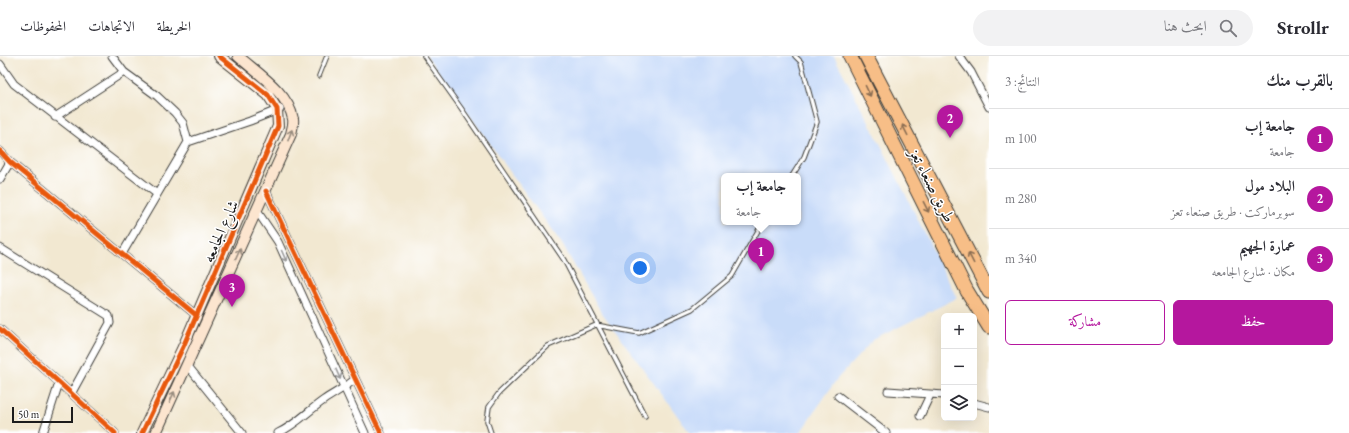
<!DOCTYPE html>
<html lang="ar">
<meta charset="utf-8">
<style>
:root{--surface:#fff;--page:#f2f2f3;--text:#2b2b33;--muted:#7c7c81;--line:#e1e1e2;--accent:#b5179e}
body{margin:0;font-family:"EB Garamond",Amiri,serif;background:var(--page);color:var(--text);direction:rtl}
.controls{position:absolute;right:12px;bottom:12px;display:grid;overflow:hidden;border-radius:6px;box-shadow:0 4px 16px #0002}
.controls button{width:36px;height:36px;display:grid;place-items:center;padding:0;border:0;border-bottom:1px solid var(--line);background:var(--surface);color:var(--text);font:20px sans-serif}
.scale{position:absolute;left:12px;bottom:10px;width:61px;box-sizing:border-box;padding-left:4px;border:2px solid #1c1c1c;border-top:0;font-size:11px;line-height:14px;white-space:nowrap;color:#1c1c1c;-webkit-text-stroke:3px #fff;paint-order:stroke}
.you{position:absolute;left:640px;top:212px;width:14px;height:14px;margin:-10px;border:3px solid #fff;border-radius:50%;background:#1a73e8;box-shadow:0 0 0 6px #1a73e833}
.badge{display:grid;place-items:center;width:26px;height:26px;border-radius:50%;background:var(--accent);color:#fff;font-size:13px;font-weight:700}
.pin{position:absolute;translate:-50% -33px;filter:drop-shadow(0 1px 2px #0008)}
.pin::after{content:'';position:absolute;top:21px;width:14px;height:12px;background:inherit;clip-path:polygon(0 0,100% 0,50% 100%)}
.popup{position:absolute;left:721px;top:117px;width:80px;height:52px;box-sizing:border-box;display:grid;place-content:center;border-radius:6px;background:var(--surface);filter:drop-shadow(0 1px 3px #0005);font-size:13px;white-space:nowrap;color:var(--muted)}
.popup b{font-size:15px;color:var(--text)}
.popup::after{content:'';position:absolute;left:50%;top:100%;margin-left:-8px;border:8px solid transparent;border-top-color:var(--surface)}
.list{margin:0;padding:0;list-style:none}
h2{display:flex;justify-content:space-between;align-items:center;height:52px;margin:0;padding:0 16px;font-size:17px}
h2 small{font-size:13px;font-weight:400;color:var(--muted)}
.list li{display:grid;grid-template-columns:26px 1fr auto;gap:12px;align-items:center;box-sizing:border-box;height:60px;padding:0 16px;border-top:1px solid var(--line)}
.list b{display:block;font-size:15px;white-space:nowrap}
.list p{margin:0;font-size:13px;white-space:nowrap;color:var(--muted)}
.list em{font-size:13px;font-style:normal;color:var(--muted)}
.actions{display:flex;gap:8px;padding:12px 16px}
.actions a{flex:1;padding:9px 0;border:1px solid var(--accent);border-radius:6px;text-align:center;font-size:14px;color:var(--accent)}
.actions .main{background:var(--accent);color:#fff}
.icon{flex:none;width:22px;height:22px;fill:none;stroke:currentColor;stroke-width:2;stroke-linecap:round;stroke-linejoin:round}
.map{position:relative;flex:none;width:989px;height:377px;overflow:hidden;direction:ltr}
header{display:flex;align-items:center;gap:24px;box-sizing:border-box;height:56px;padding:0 20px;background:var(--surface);border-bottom:1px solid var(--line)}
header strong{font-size:19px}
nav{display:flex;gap:22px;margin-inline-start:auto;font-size:14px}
.search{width:280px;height:36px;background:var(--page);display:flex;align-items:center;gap:10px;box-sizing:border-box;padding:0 14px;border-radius:22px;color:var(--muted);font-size:15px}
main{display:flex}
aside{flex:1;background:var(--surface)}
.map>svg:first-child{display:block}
.built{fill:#c9dcf9;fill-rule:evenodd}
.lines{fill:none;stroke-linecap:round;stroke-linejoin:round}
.lane-casing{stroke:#3c3b37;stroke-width:5.5}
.street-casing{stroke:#3c3b37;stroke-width:9}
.secondary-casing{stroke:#3c3b37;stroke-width:12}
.highway-casing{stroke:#3c3b37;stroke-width:15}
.lane{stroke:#fff;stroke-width:3.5}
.street{stroke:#fff;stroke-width:7}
.secondary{stroke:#fce5cf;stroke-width:10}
.highway{stroke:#f7be87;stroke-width:13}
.cycleway-casing{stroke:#fff;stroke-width:8}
.cycleway{stroke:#e8590c;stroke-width:5}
.oneway{stroke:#8a6d52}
.oneway2{stroke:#978b7e}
.oneway3{stroke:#999}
.labels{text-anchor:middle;stroke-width:3;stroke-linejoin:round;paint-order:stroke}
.street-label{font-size:16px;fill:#1c1c1c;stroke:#fff}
</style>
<header>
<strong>Strollr</strong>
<div class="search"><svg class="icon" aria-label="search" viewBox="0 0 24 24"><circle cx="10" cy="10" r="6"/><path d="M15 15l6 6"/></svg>ابحث هنا</div>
<nav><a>الخريطة</a><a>الاتجاهات</a><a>المحفوظات</a></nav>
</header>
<main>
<aside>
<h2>بالقرب منك<small>النتائج: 3</small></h2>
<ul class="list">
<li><span class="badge">1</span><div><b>جامعة إب</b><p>جامعة</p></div><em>100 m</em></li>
<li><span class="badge">2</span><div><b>البلاد مول</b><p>سوبرماركت · طريق صنعاء تعز</p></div><em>280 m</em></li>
<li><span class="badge">3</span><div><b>عمارة الجهيم</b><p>مكان · شارع الجامعه</p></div><em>340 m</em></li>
</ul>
<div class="actions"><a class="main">حفظ</a><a>مشاركة</a></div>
</aside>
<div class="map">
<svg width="989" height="377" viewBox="0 0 989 377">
<rect width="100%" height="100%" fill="#fff"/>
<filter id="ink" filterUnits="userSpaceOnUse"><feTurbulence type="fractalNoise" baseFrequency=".025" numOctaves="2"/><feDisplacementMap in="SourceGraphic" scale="8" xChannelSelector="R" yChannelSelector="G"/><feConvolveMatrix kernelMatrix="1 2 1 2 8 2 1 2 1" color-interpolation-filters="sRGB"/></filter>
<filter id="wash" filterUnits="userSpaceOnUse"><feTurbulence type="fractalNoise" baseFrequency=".012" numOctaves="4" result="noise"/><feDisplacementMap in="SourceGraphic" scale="16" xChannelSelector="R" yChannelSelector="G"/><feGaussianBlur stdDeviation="0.9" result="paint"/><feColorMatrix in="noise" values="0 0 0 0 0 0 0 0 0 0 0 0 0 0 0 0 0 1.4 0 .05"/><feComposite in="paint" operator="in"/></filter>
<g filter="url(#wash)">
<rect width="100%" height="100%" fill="#f2e8d1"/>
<path class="built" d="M 427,0 L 834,0 L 883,93 L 957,242 L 873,284 L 837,323 L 800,377 L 690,377 L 600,254 L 562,188 ZM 724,120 L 798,120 L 798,166 L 724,166 Z"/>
</g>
<g filter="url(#ink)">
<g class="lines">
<g class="lane-casing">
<path id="lane" d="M 424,0 L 461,52 L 564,204 L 645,360
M 319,20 L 327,0
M 792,120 L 804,101 L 817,66 L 801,6 L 795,0
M 491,377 L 487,365 L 489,351 L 499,337 L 548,290 L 596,269 L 639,277 L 692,253 L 732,220 L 763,166"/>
</g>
<g class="street-casing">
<path id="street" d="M 112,0 L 124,16 L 157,40 L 175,57 L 183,67 L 188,86
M 959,0 L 971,16 L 989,51
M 0,8 L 14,28 L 157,138
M 55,61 L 124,16
M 0,95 L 10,106 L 196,259
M 0,123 L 10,106
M 266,135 L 381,377
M 257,155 L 278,186 L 365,377
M 0,192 L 109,260 L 110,267 L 71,338
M 122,198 L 188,86 L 250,65 L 280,53
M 0,273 L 115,377
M 187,309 L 242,377
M 888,335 L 944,339
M 838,340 L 886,377
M 974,347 L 989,351
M 920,360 L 930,339
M 43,377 L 59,327
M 278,377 C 296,369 308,355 324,344 C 334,337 345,332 355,323"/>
</g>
<g class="secondary-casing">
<path id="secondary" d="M 142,377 L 183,291 L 278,70 L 277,53 L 268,39 L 219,0
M 156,377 L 291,78 C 292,73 294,67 293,63 C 288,36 257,17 238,0"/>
</g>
<g class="highway-casing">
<path id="highway" d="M 850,0 L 967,235 L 989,271
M 866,0 L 989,236"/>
</g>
<use href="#lane" class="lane"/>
<use href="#street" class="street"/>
<use href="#secondary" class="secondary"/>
<use href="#highway" class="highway"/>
<g class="cycleway-casing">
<path id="cycleway" d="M 0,95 L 10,106 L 196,259
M 266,135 L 381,377
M 0,273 L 115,377
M 142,377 L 183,291 L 278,70 L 277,53 L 268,39 L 219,0"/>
</g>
<use href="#cycleway" class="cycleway"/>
</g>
<defs><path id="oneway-shaft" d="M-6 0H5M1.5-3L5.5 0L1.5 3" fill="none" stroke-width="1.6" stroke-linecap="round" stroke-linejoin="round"/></defs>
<g class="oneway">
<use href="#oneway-shaft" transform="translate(868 35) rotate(64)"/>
<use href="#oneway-shaft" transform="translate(905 74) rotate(-117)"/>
<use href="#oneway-shaft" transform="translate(926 151) rotate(63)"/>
<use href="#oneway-shaft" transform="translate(971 202) rotate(-117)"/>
</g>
<g class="oneway2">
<use href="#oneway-shaft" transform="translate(290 79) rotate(-70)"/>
<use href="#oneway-shaft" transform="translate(238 198) rotate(-66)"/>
<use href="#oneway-shaft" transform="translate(172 341) rotate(-66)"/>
</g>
<g class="oneway3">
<use href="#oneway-shaft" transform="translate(284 200) rotate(66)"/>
<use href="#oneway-shaft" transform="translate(338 318) rotate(66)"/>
</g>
</g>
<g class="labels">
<g class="street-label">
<text transform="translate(933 129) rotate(63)" y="6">طريق صنعاء تعز</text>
<text transform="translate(220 175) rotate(-66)" y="6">شارع الجامعه</text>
</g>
</g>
</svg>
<div class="controls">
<button>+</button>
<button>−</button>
<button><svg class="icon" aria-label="layers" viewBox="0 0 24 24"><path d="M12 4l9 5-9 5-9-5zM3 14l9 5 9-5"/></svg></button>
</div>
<div class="scale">50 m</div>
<div class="you"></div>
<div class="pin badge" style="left:761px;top:215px">1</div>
<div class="popup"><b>جامعة إب</b>جامعة</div>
<div class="pin badge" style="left:950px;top:82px">2</div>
<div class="pin badge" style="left:232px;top:251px">3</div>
</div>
</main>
